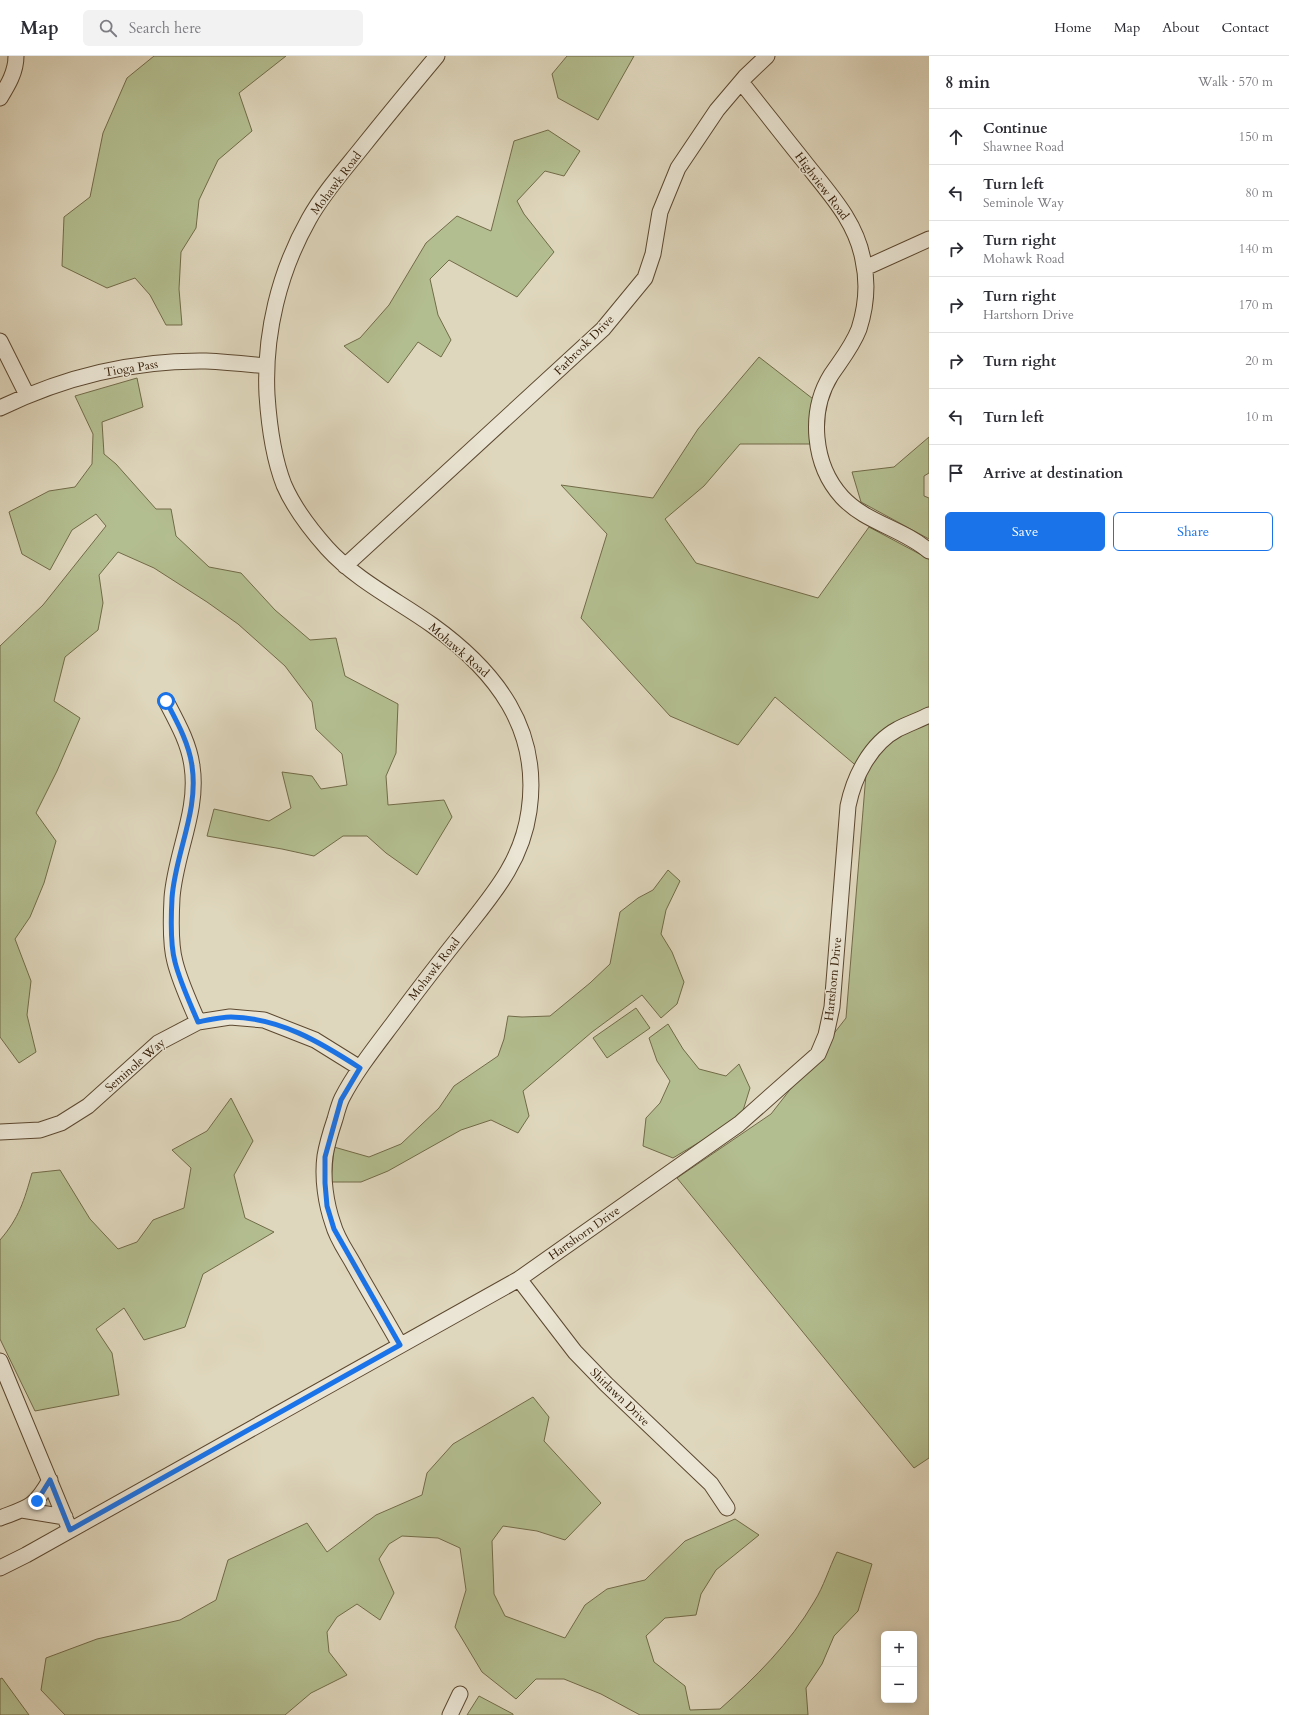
<!DOCTYPE html>
<meta charset="utf-8">
<style>
:root{--surface:#fff;--page:#f2f2f3;--text:#2b2b33;--muted:#7c7c81;--line:#e1e1e2;--accent:#1a73e8}
body{margin:0;font-family:Cardo,serif;background:var(--page);color:var(--text)}
.controls{position:absolute;right:12px;bottom:12px;display:grid;overflow:hidden;border-radius:6px;box-shadow:0 2px 10px #0003}
.controls button{width:36px;height:36px;display:grid;place-items:center;padding:0;border:0;border-bottom:1px solid var(--line);background:var(--surface);color:var(--text);font:20px sans-serif}
.stop{position:absolute;width:12px;height:12px;margin:-9px;border:3px solid #1a73e8;border-radius:50%;background:#fff}
.stop.end{background:#1a73e8;border-color:#fff;box-shadow:0 1px 4px #0008}
.list{margin:0;padding:0;list-style:none}
h2{display:flex;justify-content:space-between;align-items:center;height:52px;margin:0;padding:0 16px;font-size:17px}
h2 small{font-size:13px;font-weight:400;color:var(--muted)}
.list li{display:grid;grid-template-columns:26px 1fr auto;gap:12px;align-items:center;box-sizing:border-box;height:56px;padding:0 16px;border-top:1px solid var(--line)}
.list b{display:block;font-size:15px;white-space:nowrap}
.list p{margin:0;font-size:13px;white-space:nowrap;color:var(--muted)}
.list em{font-size:13px;font-style:normal;color:var(--muted)}
.actions{display:flex;gap:8px;padding:12px 16px}
.actions a{flex:1;padding:9px 0;border:1px solid var(--accent);border-radius:6px;text-align:center;font-size:14px;color:var(--accent)}
.actions .main{background:var(--accent);color:#fff}
.icon{flex:none;width:22px;height:22px;fill:none;stroke:currentColor;stroke-width:2;stroke-linecap:round;stroke-linejoin:round}
.map{position:relative;flex:none;width:929px;height:1659px;overflow:hidden}
header{display:flex;align-items:center;gap:24px;box-sizing:border-box;height:56px;padding:0 20px;background:var(--surface);border-bottom:1px solid var(--line)}
header strong{font-size:19px}
nav{display:flex;gap:22px;margin-inline-start:auto;font-size:14px}
.search{width:280px;height:36px;background:var(--page);display:flex;align-items:center;gap:10px;box-sizing:border-box;padding:0 14px;border-radius:6px;color:var(--muted);font-size:15px}
main{display:flex}
aside{flex:1;background:var(--surface)}
.map>svg:first-child{display:block}
.green{fill:#b3be90;stroke:#726b48}
.lines{fill:none;stroke-linecap:round;stroke-linejoin:round}
.minor-casing{stroke:#5c4830;stroke-width:17}
.minor{stroke:#eae5d4;stroke-width:15}
.route{stroke:#1a73e8;stroke-width:5}
.labels{text-anchor:middle;stroke-width:3;stroke-linejoin:round;paint-order:stroke}
.street-label{font-size:12px;fill:#301801;stroke:#eae5d4}
</style>
<header>
<strong>Map</strong>
<div class="search"><svg class="icon" aria-label="search" viewBox="0 0 24 24"><circle cx="10" cy="10" r="6"/><path d="M15 15l6 6"/></svg>Search here</div>
<nav><a>Home</a><a>Map</a><a>About</a><a>Contact</a></nav>
</header>
<main>
<div class="map">
<svg width="929" height="1659" viewBox="0 0 929 1659">
<rect width="100%" height="100%" fill="#dfd7bd"/>
<filter id="stains"><feTurbulence type="fractalNoise" baseFrequency=".005" numOctaves="4"/><feColorMatrix values="0 0 0 0 .2 0 0 0 0 .09 0 0 0 0 .02 0 0 0 .5 -.17"/></filter>
<radialGradient id="worn" r=".72"><stop offset=".6" stop-color="#630" stop-opacity="0"/><stop offset="1" stop-color="#630" stop-opacity=".3"/></radialGradient>
<path class="green" d="M 154,0 L 286,0 L 239,37 L 252,75 L 218,104 L 199,144 L 196,172 L 181,196 L 179,233 L 182,269 L 166,269 L 150,239 L 135,222 L 107,232 L 62,210 L 64,161 L 90,141 L 103,77 L 127,22 Z
M 567,0 L 634,0 L 598,64 L 558,42 L 552,18 Z
M 548,74 L 580,95 L 564,120 L 545,115 L 517,145 L 524,158 L 554,196 L 517,241 L 449,204 L 430,223 L 438,259 L 451,284 L 441,301 L 418,286 L 388,327 L 344,290 L 360,282 L 389,249 L 426,187 L 457,160 L 491,175 L 514,85 Z
M 759,301 L 826,353 L 819,388 L 740,388 L 704,430 L 665,463 L 696,507 L 818,542 L 869,471 L 929,503 L 929,1402 L 914,1412 L 677,1122 L 771,1058 L 846,962 L 866,718 L 775,641 L 738,689 L 670,660 L 581,562 L 607,478 L 561,429 L 653,442 L 698,373 Z
M 137,322 L 143,351 L 102,366 L 104,398 L 116,408 L 156,453 L 171,453 L 176,480 L 209,511 L 241,517 L 275,554 L 310,584 L 336,582 L 345,620 L 398,648 L 396,697 L 386,720 L 388,749 L 444,744 L 452,761 L 417,819 L 386,797 L 367,780 L 343,780 L 314,800 L 282,793 L 207,780 L 214,753 L 269,765 L 291,752 L 282,716 L 312,720 L 321,733 L 347,729 L 342,698 L 316,673 L 312,646 L 285,610 L 238,568 L 207,546 L 154,512 L 118,496 L 99,519 L 103,547 L 98,574 L 65,601 L 54,645 L 80,662 L 57,715 L 36,757 L 56,785 L 44,827 L 30,861 L 15,883 L 31,925 L 27,959 L 36,996 L 19,1007 L 0,981 L 0,590 L 43,549 L 106,470 L 96,458 L 72,474 L 50,514 L 22,498 L 9,456 L 49,435 L 75,431 L 92,408 L 93,378 L 75,340 Z
M 929,381 L 929,417 L 924,420 L 924,440 L 929,442 L 929,483 L 861,446 L 852,416 L 894,411 Z
M 668,814 L 680,825 L 666,854 L 661,878 L 672,896 L 684,926 L 677,948 L 661,962 L 642,939 L 592,976 L 523,1035 L 529,1060 L 518,1077 L 491,1064 L 461,1074 L 388,1115 L 361,1126 L 331,1126 L 334,1091 L 369,1101 L 401,1088 L 439,1052 L 454,1030 L 498,1000 L 504,983 L 508,960 L 522,961 L 550,960 L 590,927 L 610,908 L 620,856 L 638,842 L 653,834 Z
M 636,952 L 650,972 L 607,1002 L 593,982 Z
M 668,968 L 683,993 L 699,1013 L 726,1020 L 739,1008 L 750,1032 L 741,1061 L 673,1102 L 643,1090 L 646,1062 L 660,1047 L 670,1025 L 657,1005 L 649,982 Z
M 231,1042 L 253,1085 L 234,1119 L 245,1162 L 274,1176 L 203,1218 L 185,1271 L 144,1284 L 124,1252 L 96,1273 L 112,1297 L 119,1339 L 35,1355 L 0,1283 L 0,1184 C 19,1162 24,1145 32,1117 L 60,1114 L 90,1163 L 118,1193 L 137,1186 L 153,1164 L 184,1152 L 191,1112 L 172,1094 L 207,1075 Z
M 533,1341 L 549,1361 L 544,1385 L 601,1447 L 565,1484 L 537,1475 L 503,1470 L 492,1485 L 494,1538 L 505,1560 L 565,1582 L 585,1549 L 607,1533 L 645,1524 L 685,1485 L 735,1463 L 759,1479 L 716,1514 L 701,1538 L 696,1559 L 665,1562 L 646,1580 L 654,1606 L 685,1630 L 690,1654 L 720,1653 C 755,1622 790,1587 814,1546 C 824,1530 829,1512 837,1496 L 872,1508 L 858,1555 L 834,1580 L 822,1608 L 806,1632 L 808,1659 L 640,1659 L 601,1638 L 564,1623 L 536,1623 L 516,1643 L 482,1616 L 455,1571 L 466,1534 L 460,1492 L 438,1482 L 402,1480 L 389,1488 L 379,1503 L 394,1537 L 380,1564 L 357,1548 L 337,1561 L 327,1576 L 329,1596 L 347,1619 L 311,1637 L 285,1659 L 65,1659 L 41,1634 L 46,1602 L 97,1583 L 180,1564 L 216,1544 L 228,1504 L 307,1467 L 327,1496 L 376,1459 L 422,1439 L 427,1417 L 453,1388 Z
M 2,1622 L 29,1659 L 0,1659 L 0,1623 Z
M 479,1640 L 513,1658 L 513,1659 L 467,1659 Z"/>
<g class="lines">
<g class="minor-casing">
<path id="minor" d="M 741,26 C 762,52 782,78 803,104 C 827,135 856,164 863,204 C 868,226 866,251 859,273 C 852,291 841,304 831,319 C 808,356 813,409 842,441 C 866,467 902,472 929,495
M 0,42 C 8,29 16,16 16,0
M 865,212 L 929,183
M 0,285 L 27,339
M 0,352 C 64,321 135,304 206,305 C 227,306 247,308 267,310
M 345,510 L 603,273 L 645,222 L 653,198 L 660,156 L 678,112 L 717,54 L 745,21 L 767,0
M 166,645 C 177,666 189,687 192,710 C 199,755 175,798 172,842 C 171,861 170,888 175,906 C 180,926 190,947 198,966
M 0,1076 L 40,1074 L 61,1067 L 88,1050 L 158,987 L 198,966 L 230,961 L 264,964 L 315,984 L 360,1012
M 519,1223 L 575,1296 L 606,1328 L 711,1428 L 727,1452
M 400,1289 C 385,1262 369,1236 354,1209 C 347,1196 337,1183 333,1168 C 326,1148 322,1122 325,1100 C 327,1088 331,1075 335,1063 C 337,1056 339,1048 342,1042 C 356,1015 376,990 394,966 C 417,935 440,905 464,875 C 494,837 522,805 529,755 C 541,673 496,615 432,569 C 397,544 357,525 327,492 C 311,474 294,452 284,429 C 273,401 269,369 267,339 C 264,278 279,216 309,163 C 324,136 345,113 364,89 C 388,59 412,30 437,0
M 0,1305 L 70,1474
M 22,1454 L 65,1461
M 0,1462 C 29,1451 34,1452 50,1424
M 0,1512 L 26,1499 L 519,1223 L 739,1068 L 818,998 L 826,979 L 832,951 L 848,750 C 854,721 870,688 898,673 C 908,668 919,664 929,659
M 450,1659 L 460,1638"/>
</g>
<use href="#minor" class="minor"/>
</g>
<g class="lines">
<path class="route" d="M 37,1445 L 50,1424 L 70,1474 L 400,1289 L 334,1173 L 327,1150 L 325,1127 L 325,1101 L 341,1044 L 360,1012 C 320,986 280,962 231,961 C 220,961 208,964 198,966 C 190,947 180,926 175,906 C 170,888 171,861 172,842 C 175,798 199,755 192,710 C 189,687 177,666 166,645"/>
</g>
<g class="labels">
<g class="street-label">
<text transform="translate(336 127) rotate(-53)" y="4">Mohawk Road</text>
<text transform="translate(822 130) rotate(53)" y="4">Highview Road</text>
<text transform="translate(584 289) rotate(-45)" y="4">Farbrook Drive</text>
<text transform="translate(131 312) rotate(-9)" y="4">Tioga Pass</text>
<text transform="translate(459 594) rotate(41)" y="4">Mohawk Road</text>
<text transform="translate(434 913) rotate(-52)" y="4">Mohawk Road</text>
<text transform="translate(833 923) rotate(-84)" y="4">Hartshorn Drive</text>
<text transform="translate(135 1009) rotate(-41)" y="4">Seminole Way</text>
<text transform="translate(584 1177) rotate(-35)" y="4">Hartshorn Drive</text>
<text transform="translate(620 1341) rotate(44)" y="4">Shirlawn Drive</text>
</g>
</g>
<rect width="100%" height="100%" filter="url(#stains)"/>
<rect width="100%" height="100%" fill="url(#worn)"/>
</svg>
<div class="controls">
<button>+</button>
<button>−</button>
</div>
<div class="stop" style="left:166px;top:645px"></div>
<div class="stop end" style="left:37px;top:1445px"></div>
</div>
<aside>
<h2>8 min<small>Walk · 570 m</small></h2>
<ul class="list">
<li><svg class="icon" aria-label="ahead" viewBox="0 0 24 24"><path d="M12 20V5M6 11l6-6 6 6"/></svg><div><b>Continue</b><p>Shawnee Road</p></div><em>150 m</em></li>
<li><svg class="icon" aria-label="left" viewBox="0 0 24 24"><path d="M17 20v-9H6M10 6l-5 5 5 5"/></svg><div><b>Turn left</b><p>Seminole Way</p></div><em>80 m</em></li>
<li><svg class="icon" aria-label="right" viewBox="0 0 24 24"><path d="M7 20v-9h11M14 6l5 5-5 5"/></svg><div><b>Turn right</b><p>Mohawk Road</p></div><em>140 m</em></li>
<li><svg class="icon" aria-label="right" viewBox="0 0 24 24"><path d="M7 20v-9h11M14 6l5 5-5 5"/></svg><div><b>Turn right</b><p>Hartshorn Drive</p></div><em>170 m</em></li>
<li><svg class="icon" aria-label="right" viewBox="0 0 24 24"><path d="M7 20v-9h11M14 6l5 5-5 5"/></svg><div><b>Turn right</b></div><em>20 m</em></li>
<li><svg class="icon" aria-label="left" viewBox="0 0 24 24"><path d="M17 20v-9H6M10 6l-5 5 5 5"/></svg><div><b>Turn left</b></div><em>10 m</em></li>
<li><svg class="icon" aria-label="arrive" viewBox="0 0 24 24"><path d="M6 21V4h12l-3 4 3 4H6"/></svg><div><b>Arrive at destination</b></div></li>
</ul>
<div class="actions"><a class="main">Save</a><a>Share</a></div>
</aside>
</main>
